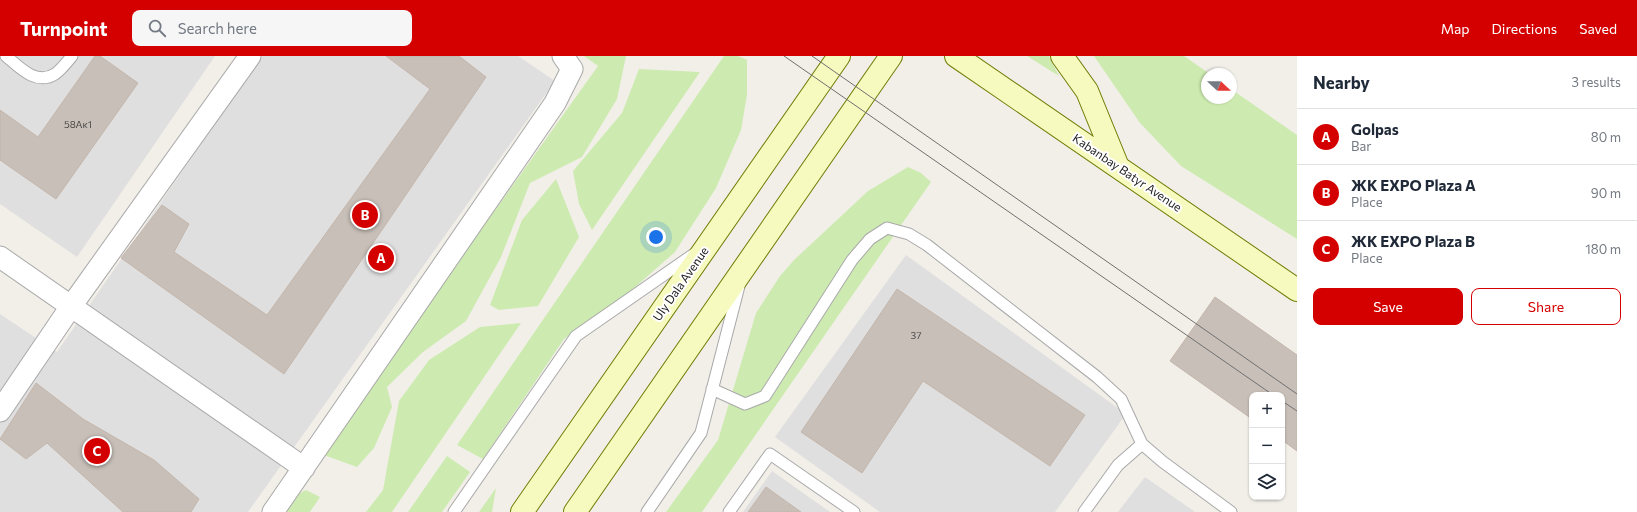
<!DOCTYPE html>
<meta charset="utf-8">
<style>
:root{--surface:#fff;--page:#f6f6f7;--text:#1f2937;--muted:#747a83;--line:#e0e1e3;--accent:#d40000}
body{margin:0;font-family:Commissioner,sans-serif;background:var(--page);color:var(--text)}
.controls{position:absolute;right:12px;bottom:12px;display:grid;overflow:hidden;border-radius:8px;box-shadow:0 1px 3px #0004}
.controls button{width:36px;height:36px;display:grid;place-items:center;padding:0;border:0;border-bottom:1px solid var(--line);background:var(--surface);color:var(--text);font:20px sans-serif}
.compass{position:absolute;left:1201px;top:12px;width:36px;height:36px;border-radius:50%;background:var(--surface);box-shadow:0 1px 3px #0004;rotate:112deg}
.you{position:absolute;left:656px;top:181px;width:14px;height:14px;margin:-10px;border:3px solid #fff;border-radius:50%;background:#1a73e8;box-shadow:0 0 0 6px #1a73e833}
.badge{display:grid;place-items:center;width:26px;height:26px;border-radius:50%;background:var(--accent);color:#fff;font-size:13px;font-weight:700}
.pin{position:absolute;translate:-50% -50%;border:2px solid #fff;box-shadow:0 1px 4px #0006}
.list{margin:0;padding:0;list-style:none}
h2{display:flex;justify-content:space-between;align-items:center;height:52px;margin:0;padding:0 16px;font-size:17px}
h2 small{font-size:13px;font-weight:400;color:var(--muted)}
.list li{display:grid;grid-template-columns:26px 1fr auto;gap:12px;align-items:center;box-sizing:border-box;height:56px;padding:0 16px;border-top:1px solid var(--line)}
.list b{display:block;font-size:15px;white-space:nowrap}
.list p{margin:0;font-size:13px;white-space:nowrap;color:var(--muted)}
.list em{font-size:13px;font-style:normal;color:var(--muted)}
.actions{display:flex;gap:8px;padding:12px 16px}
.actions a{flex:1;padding:9px 0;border:1px solid var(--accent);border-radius:8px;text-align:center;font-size:14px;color:var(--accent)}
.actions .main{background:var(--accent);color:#fff}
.icon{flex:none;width:22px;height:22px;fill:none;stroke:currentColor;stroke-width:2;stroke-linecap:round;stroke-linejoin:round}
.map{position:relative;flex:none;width:1297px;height:456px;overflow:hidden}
header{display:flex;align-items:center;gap:24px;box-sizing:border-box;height:56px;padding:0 20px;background:var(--accent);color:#fff}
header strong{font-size:19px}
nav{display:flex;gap:22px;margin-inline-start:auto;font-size:14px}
.search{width:280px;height:36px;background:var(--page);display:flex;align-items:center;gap:10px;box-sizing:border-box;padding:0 14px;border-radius:8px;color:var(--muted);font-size:15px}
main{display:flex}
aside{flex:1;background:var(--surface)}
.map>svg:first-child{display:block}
.residential{fill:#e0dfdf}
.grass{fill:#cdebb0}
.building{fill:#c7bfb8;stroke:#c4b6ab}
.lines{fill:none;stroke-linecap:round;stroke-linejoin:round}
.lane-casing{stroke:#a9a9a9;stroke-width:13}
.street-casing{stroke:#a9a9a9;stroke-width:23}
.secondary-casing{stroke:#707d05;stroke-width:24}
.lane{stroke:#fff;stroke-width:11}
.street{stroke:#fff;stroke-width:21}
.secondary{stroke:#f7fabf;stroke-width:22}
.tram{stroke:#707070;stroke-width:1}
.labels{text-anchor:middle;stroke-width:4;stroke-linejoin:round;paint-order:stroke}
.number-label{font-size:10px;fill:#4b4948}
.street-label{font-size:12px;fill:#222;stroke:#fff}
</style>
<header>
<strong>Turnpoint</strong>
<div class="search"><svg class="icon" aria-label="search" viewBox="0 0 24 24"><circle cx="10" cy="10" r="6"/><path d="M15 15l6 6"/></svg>Search here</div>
<nav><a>Map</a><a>Directions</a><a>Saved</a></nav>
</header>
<main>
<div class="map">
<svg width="1297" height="456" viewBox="0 0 1297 456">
<rect width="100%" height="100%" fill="#f2efe9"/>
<path class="residential" d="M 0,0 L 215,0 L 77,201 L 0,148 Z
M 262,0 L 518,0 L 555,25 L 248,456 L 0,456 L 0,258 L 57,296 Z
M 906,199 L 1126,358 L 1055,456 L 880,456 L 775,381 Z
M 772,415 L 830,456 L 743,456 Z
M 1145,421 L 1195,456 L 1118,456 Z"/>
<path class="grass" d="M 584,0 L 626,0 L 617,43 L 582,101 L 530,127 L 501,201 L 466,265 L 423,296 L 387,331 L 392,351 L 374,392 L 357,411 L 321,398 L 598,10 Z
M 724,0 L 738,0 L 747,4 L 747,39 L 741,74 L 716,132 L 675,196 L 634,232 L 564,283 L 483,403 L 457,389 Z
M 1027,0 L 1049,0 L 1059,20 Z
M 1094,0 L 1184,0 L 1210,18 L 1207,18 L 1207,42 L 1231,42 L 1231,33 L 1297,79 L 1297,183 L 1181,110 L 1140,67 Z
M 639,13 L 700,16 L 592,174 L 579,148 L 573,115 L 622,57 Z
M 908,111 L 921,117 L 931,126 L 702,456 L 666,456 L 718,384 L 756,257 L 780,220 L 794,204 L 868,135 Z
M 556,123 L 579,181 L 538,250 L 499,254 L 490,249 L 522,164 Z
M 521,267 L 392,456 L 366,456 L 383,434 L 399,345 L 429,304 L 480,271 Z
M 447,400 L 470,416 L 442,456 L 408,456 Z
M 496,432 L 492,456 L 479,456 Z
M 306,434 L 320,441 L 310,456 L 281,456 L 292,441 Z"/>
<path class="building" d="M 95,0 L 100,0 L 138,27 L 56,143 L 0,104 L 0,54 L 38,81 Z
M 386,0 L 459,0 L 486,21 L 284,318 L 121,202 L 162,149 L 189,168 L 174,196 L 267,259 L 430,33 Z
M 897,233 L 1085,359 L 1050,410 L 923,325 L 862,417 L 801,376 Z
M 1215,241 L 1297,299 L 1297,395 L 1282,384 L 1282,339 L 1252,339 L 1252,363 L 1170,305 Z
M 36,327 L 83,363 L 154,404 L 199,443 L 191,456 L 123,456 L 47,387 L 26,403 L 0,383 Z
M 766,431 L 801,456 L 748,456 Z"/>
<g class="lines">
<g class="lane-casing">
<path id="lane" d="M 6,0 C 19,11 36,30 55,18 C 61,14 67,6 72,0
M 712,333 L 745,348 L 765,340 L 852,204 L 870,183 L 887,172 L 909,178 L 927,189 L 1097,321 L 1121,343 L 1142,388
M 454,456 L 576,280 L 694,198
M 647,456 L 701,377 L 739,230
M 729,456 L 770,398 L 854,456
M 1084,456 L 1118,409 L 1142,388 L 1163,406 L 1231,456"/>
</g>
<g class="street-casing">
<path id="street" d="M 0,201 L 304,412
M 0,355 L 72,249 L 250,0
M 273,456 L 555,47 L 572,13 L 563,0"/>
</g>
<g class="secondary-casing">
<path id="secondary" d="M 956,0 L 1297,234
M 1062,0 L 1087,35 L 1118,111
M 522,456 L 839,0
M 575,456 L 891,0"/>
</g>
<use href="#lane" class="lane"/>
<use href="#street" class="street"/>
<use href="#secondary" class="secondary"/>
<path class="tram" d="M 784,0 L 1273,339
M 812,0 L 1297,338
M 1282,345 L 1297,355"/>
</g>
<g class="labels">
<g class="number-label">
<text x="78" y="72">58Ак1</text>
<text x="916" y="283">37</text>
</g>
<g class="street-label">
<text transform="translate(1127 117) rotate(34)" y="4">Kabanbay Batyr Avenue</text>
<text transform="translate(681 228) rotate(-55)" y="4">Uly Dala Avenue</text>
</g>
</g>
</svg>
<div class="controls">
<button>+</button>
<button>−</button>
<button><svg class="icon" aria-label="layers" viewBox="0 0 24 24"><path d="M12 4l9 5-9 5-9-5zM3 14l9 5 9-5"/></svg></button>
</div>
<svg class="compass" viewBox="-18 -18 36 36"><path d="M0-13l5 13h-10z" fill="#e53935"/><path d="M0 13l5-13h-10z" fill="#747a83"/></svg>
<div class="you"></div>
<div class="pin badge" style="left:381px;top:202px">A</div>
<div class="pin badge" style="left:365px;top:159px">B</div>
<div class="pin badge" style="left:97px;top:395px">C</div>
</div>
<aside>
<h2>Nearby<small>3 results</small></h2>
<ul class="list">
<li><span class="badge">A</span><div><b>Golpas</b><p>Bar</p></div><em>80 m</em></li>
<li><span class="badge">B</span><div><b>ЖК EXPO Plaza A</b><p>Place</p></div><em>90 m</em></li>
<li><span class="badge">C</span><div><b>ЖК EXPO Plaza B</b><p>Place</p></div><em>180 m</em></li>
</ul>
<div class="actions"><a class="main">Save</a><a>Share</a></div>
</aside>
</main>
